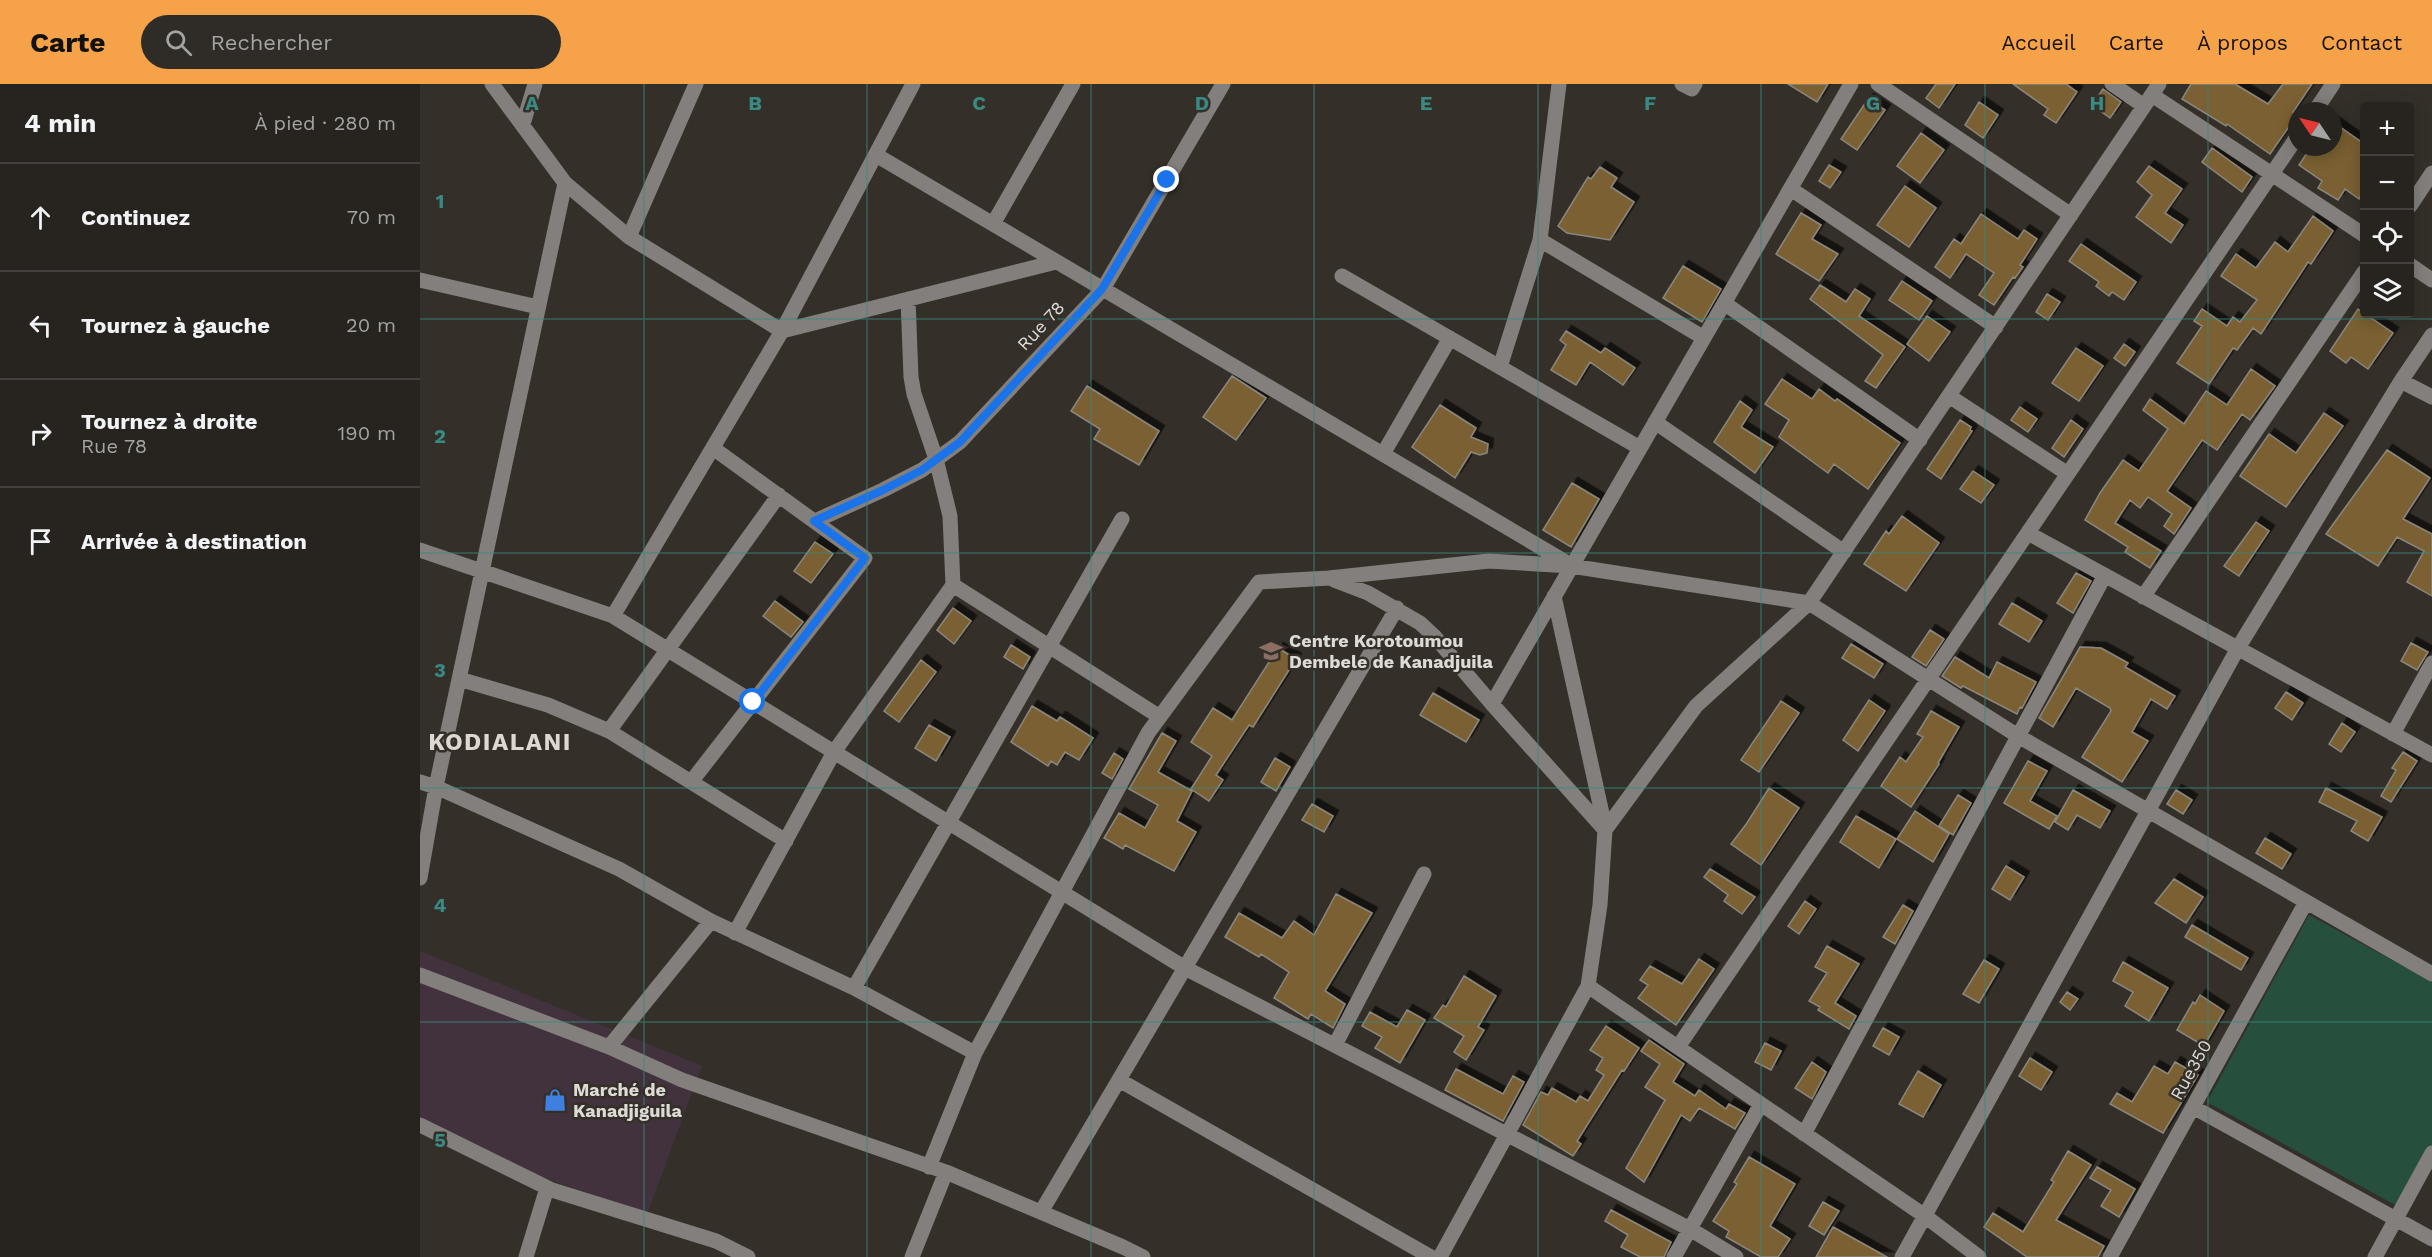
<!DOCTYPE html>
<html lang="fr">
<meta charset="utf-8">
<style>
:root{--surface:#27241f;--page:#2f2c28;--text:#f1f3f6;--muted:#a4a4a4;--line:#43413d;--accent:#f6a248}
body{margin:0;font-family:"Work Sans",sans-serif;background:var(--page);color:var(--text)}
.controls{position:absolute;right:18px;top:18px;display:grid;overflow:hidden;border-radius:6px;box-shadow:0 3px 15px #0003}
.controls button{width:54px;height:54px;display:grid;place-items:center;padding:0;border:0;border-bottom:2px solid var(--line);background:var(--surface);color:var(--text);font:30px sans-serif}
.compass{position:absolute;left:1868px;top:18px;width:54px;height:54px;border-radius:50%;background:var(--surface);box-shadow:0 3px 15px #0003;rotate:305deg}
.stop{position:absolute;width:18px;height:18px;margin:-14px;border:4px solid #1a73e8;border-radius:50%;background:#fff}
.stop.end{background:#1a73e8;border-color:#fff;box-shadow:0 2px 6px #0008}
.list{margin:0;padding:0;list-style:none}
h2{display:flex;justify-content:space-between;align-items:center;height:78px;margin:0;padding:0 24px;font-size:26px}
h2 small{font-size:20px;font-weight:400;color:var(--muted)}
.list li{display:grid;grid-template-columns:39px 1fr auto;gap:18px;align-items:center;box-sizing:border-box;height:108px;padding:0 24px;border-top:2px solid var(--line)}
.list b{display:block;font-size:22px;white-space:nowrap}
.list p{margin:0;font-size:20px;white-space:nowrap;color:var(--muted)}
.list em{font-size:20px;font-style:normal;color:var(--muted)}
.icon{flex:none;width:33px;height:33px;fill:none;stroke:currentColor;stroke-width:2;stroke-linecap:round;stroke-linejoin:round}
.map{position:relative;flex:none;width:2012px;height:1173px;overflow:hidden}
header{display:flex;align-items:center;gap:36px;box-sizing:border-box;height:84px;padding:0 30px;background:var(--accent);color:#111}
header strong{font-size:28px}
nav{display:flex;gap:33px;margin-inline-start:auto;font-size:21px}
.search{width:420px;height:54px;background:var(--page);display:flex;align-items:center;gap:15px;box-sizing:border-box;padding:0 21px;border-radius:33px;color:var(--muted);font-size:22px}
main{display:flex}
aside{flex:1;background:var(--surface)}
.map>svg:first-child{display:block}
.commercial{fill:#42323d}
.green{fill:#264f3e}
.building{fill:#7a6132;stroke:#8b867e;stroke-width:1.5;filter:url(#shadow)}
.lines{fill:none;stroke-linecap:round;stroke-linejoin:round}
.minor{stroke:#827f7c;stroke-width:15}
.route{stroke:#1a73e8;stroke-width:8}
.grid{fill:none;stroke:#388a83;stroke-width:1.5;stroke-opacity:0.55}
.labels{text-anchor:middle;stroke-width:5;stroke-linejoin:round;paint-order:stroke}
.street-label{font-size:18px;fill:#dedbd7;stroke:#343029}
.poi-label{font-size:18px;font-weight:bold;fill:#dedbd7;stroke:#343029;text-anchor:start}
.district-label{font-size:24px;font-weight:bold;letter-spacing:1.5px;fill:#ddd8d0;stroke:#343029}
.grid-label{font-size:20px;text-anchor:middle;font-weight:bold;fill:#388a83;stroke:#343029;stroke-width:5;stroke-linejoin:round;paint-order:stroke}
</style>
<header>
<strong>Carte</strong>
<div class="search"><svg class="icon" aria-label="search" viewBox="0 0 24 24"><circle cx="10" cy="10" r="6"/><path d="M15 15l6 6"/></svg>Rechercher</div>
<nav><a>Accueil</a><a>Carte</a><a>À propos</a><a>Contact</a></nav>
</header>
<main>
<aside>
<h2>4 min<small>À pied · 280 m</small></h2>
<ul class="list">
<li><svg class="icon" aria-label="ahead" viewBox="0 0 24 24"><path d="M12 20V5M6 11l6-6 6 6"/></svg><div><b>Continuez</b></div><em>70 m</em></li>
<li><svg class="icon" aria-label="left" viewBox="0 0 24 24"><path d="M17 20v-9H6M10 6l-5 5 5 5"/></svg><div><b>Tournez à gauche</b></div><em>20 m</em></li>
<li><svg class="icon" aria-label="right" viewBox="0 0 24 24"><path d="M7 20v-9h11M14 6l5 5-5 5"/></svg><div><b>Tournez à droite</b><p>Rue 78</p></div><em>190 m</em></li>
<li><svg class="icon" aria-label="arrive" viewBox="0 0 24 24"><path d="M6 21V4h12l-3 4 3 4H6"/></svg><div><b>Arrivée à destination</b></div></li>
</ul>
</aside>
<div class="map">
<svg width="2012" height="1173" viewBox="0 0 2012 1173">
<defs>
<filter id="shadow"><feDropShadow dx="5.5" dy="-5.5" stdDeviation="0" flood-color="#0009"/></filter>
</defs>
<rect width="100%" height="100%" fill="#343029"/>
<path class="commercial" d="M 0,867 L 282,982 L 227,1130 L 0,1050 Z"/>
<path class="green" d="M 1889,831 L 2012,898 L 2012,1062 L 1979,1123 L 1787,1018 Z"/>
<path class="building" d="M 1368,0 L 1408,0 L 1397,18 Z
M 1516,0 L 1535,0 L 1519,24 L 1506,14 Z
M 1593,0 L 1646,0 L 1657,8 L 1636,39 L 1624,31 L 1628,25 Z
M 1771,0 L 1815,0 L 1848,20 L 1863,0 L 1892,0 L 1873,28 L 1877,31 L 1850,70 L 1807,40 L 1806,42 L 1762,15 Z
M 1683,5 L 1701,18 L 1690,34 L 1672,21 Z
M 1448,15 L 1465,26 L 1437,66 L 1421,55 Z
M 1559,18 L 1578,31 L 1563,54 L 1545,41 Z
M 1913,38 L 1944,60 L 1944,107 L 1939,115 L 1925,105 L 1918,116 L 1898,104 L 1902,97 L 1879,81 L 1891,63 L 1913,63 Z
M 1501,49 L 1524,66 L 1500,99 L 1477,82 Z
M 1792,64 L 1832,93 L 1822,108 L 1782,78 Z
M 1409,81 L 1421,88 L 1410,104 L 1399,97 Z
M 1729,82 L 1762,105 L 1745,129 L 1763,141 L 1751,159 L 1716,133 L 1732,111 L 1717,98 Z
M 1180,83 L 1197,94 L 1191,103 L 1214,118 L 1190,156 L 1147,149 L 1138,142 L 1168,93 L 1171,95 Z
M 1485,102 L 1516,124 L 1489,163 L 1457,141 Z
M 1381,129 L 1401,141 L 1392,155 L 1418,170 L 1399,197 L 1356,170 Z
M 1561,130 L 1598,155 L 1604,146 L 1617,155 L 1600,181 L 1603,183 L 1595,194 L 1593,193 L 1574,221 L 1559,211 L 1574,189 L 1546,170 L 1530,194 L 1515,183 L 1534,155 L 1541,160 Z
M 1893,132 L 1913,147 L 1891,180 L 1888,178 L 1841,250 L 1833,244 L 1817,266 L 1813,264 L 1789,300 L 1757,279 L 1782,242 L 1774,237 L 1782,225 L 1807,242 L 1813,233 L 1820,238 L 1837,216 L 1801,192 L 1816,170 L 1836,184 L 1855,158 L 1868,168 Z
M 1661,160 L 1716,198 L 1704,216 L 1692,208 L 1689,212 L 1676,202 L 1679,198 L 1649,177 Z
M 1263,182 L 1301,205 L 1282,238 L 1243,214 Z
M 1482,197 L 1512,217 L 1499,236 L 1469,216 Z
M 1400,201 L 1426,218 L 1435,205 L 1450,215 L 1439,232 L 1485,263 L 1456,304 L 1445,297 L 1463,271 L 1390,215 Z
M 1627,210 L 1640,218 L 1628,236 L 1616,228 Z
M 1938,225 L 1973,249 L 1948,285 L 1931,273 L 1926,279 L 1910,267 Z
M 1507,232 L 1530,248 L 1509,277 L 1487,260 Z
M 1146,247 L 1181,269 L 1185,264 L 1215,284 L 1203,301 L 1170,278 L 1156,301 L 1131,286 L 1146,261 L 1140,256 Z
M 1704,260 L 1715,268 L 1705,282 L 1694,274 Z
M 1656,264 L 1683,282 L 1659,317 L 1632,299 Z
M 1831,285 L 1855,302 L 1830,336 L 1822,330 L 1797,366 L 1782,356 L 1747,407 L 1771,424 L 1754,450 L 1744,442 L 1752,430 L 1728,413 L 1720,424 L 1710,416 L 1695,439 L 1741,467 L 1730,484 L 1705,468 L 1708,463 L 1665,436 L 1680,409 L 1703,376 L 1719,387 L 1748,345 L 1723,326 L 1730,315 L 1764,340 L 1786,307 L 1807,321 Z
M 812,292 L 846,314 L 816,356 L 783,333 Z
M 1362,295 L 1392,315 L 1399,305 L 1415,317 L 1417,315 L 1480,359 L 1448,405 L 1414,380 L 1408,389 L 1359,353 L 1369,336 L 1345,320 Z
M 667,302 L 739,347 L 719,381 L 674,355 L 680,345 L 651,327 Z
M 1320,317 L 1332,326 L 1321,343 L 1353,363 L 1335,389 L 1294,358 Z
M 1020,321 L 1056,344 L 1051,353 L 1068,360 L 1067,369 L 1060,371 L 1051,368 L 1035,394 L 992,363 Z
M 1600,323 L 1617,335 L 1608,348 L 1591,336 Z
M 1904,329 L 1923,342 L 1866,423 L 1820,392 L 1849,350 L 1876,369 Z
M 1540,336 L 1551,343 L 1550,346 L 1552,347 L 1521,395 L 1507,385 Z
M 1651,336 L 1663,345 L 1644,373 L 1632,364 Z
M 1967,366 L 2010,394 L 1983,435 L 2012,450 L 2012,512 L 1987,498 L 2004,467 L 1977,453 L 1958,482 L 1906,450 Z
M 1553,387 L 1574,401 L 1561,419 L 1540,405 Z
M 1152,399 L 1179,415 L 1151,463 L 1123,446 Z
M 1482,432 L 1519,459 L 1486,507 L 1444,480 L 1466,447 L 1469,450 Z
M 1836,438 L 1849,447 L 1819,492 L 1804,482 Z
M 395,458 L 413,470 L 391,499 L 374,487 Z
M 1656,489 L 1671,497 L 1653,529 L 1637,519 Z
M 355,517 L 383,538 L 371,553 L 343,532 Z
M 1592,519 L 1622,537 L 1609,558 L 1579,540 Z
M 533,524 L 551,537 L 534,560 L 517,546 Z
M 1510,546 L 1524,555 L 1506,582 L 1492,573 Z
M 1991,559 L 2008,568 L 1997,586 L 1981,577 Z
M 1431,560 L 1463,580 L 1454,594 L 1422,574 Z
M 591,561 L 610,573 L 603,585 L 584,573 Z
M 1660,563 L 1681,564 L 1708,579 L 1705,583 L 1755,612 L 1747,625 L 1731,615 L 1712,648 L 1728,657 L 1702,698 L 1662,673 L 1691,627 L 1690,624 L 1656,604 L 1633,643 L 1619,634 Z
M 858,564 L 876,575 L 833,643 L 829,641 L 796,691 L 803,696 L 789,717 L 771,705 L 792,672 L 771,658 L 793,624 L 812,636 Z
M 1535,573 L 1569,594 L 1577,578 L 1616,598 L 1602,624 L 1600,623 L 1597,630 L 1543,602 L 1541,604 L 1522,592 Z
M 501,576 L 516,588 L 479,638 L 464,627 Z
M 1866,608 L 1883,619 L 1872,636 L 1855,624 Z
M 1013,609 L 1059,636 L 1046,658 L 1000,631 Z
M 1449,616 L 1465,627 L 1438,667 L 1423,656 Z
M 1361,617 L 1379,629 L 1339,688 L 1321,676 Z
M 612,622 L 637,637 L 640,633 L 673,654 L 659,676 L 645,668 L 637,681 L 631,677 L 628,682 L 591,658 Z
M 1511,627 L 1539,643 L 1518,679 L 1519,680 L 1491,723 L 1461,702 L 1480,673 L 1486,678 L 1503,653 L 1497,650 Z
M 1922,639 L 1935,648 L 1921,668 L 1909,660 Z
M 509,641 L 530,653 L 516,677 L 495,664 Z
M 742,649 L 756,657 L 738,688 L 772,707 L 757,737 L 776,748 L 754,787 L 705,761 L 703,765 L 684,754 L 699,729 L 725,744 L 738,721 L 709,705 Z
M 1983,668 L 1997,677 L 1971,718 L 1961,712 L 1976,686 L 1972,684 Z
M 694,669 L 703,675 L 692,695 L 682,689 Z
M 855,674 L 870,683 L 856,707 L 841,698 Z
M 1608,677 L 1627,687 L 1610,717 L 1637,732 L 1629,745 L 1584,719 Z
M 1349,704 L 1379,724 L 1341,781 L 1311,760 L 1327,739 Z
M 1906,704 L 1962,733 L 1948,757 L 1931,747 L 1937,737 L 1899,718 Z
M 1653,706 L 1690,727 L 1680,744 L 1657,731 L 1648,746 L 1635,738 Z
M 1756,706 L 1772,716 L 1763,730 L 1747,720 Z
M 1538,711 L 1551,719 L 1533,751 L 1519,742 Z
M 892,720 L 913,732 L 904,748 L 882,736 Z
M 1495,727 L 1529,750 L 1513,778 L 1477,755 Z
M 1436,732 L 1476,755 L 1459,784 L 1420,758 Z
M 1845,754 L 1871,770 L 1862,785 L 1836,769 Z
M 1586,782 L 1604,793 L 1590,816 L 1572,805 Z
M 1290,785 L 1335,813 L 1322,830 L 1304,817 L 1308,811 L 1284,793 Z
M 1754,795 L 1783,813 L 1766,839 L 1735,819 Z
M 916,810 L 952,829 L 905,907 L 925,920 L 913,944 L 891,930 L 888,935 L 854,914 L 869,888 L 841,870 L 839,873 L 805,853 L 819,829 L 862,854 L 874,837 L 894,851 Z
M 1385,817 L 1396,825 L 1379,850 L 1368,842 Z
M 1483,821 L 1493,827 L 1475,860 L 1463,853 Z
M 1772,841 L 1828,874 L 1821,886 L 1765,853 Z
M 1407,862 L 1439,880 L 1415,919 L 1436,932 L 1429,945 L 1398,926 L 1400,923 L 1389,917 L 1407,889 L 1395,883 Z
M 1279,875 L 1294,885 L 1256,941 L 1218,914 L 1228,901 L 1220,896 L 1230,882 L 1262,900 Z
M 1564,876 L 1579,885 L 1559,919 L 1543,910 Z
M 1703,878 L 1748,904 L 1729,937 L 1705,922 L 1713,908 L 1693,897 Z
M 1044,892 L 1076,912 L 1058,943 L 1064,946 L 1046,976 L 1034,968 L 1044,952 L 1014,934 L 1023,921 L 1026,923 Z
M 1647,908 L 1658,915 L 1650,926 L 1640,918 Z
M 1780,911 L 1804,927 L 1784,962 L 1757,946 L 1773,918 L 1775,920 Z
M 987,926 L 1005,936 L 980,979 L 955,964 L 962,953 L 942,942 L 950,928 L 977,943 Z
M 1186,942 L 1219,964 L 1204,987 L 1202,986 L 1157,1057 L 1161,1060 L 1153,1072 L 1103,1041 L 1121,1008 L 1128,1011 L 1132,1004 L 1156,1018 L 1160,1012 L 1168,1017 L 1184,991 L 1176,986 L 1183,974 L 1170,966 Z
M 1463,944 L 1479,953 L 1469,971 L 1453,962 Z
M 1229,956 L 1264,980 L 1253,998 L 1275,1012 L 1279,1006 L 1306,1025 L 1309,1020 L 1325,1029 L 1315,1045 L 1279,1024 L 1270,1037 L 1261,1031 L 1224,1098 L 1206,1084 L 1245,1016 L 1225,1003 L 1240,980 L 1221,967 Z
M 1345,959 L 1361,967 L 1351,986 L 1335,978 Z
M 1610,974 L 1632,988 L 1621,1006 L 1599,992 Z
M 1392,978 L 1406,988 L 1392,1015 L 1375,1004 Z
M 1755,978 L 1778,991 L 1743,1049 L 1690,1020 L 1697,1009 L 1712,1018 L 1734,982 L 1748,990 Z
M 1036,985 L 1083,1010 L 1093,992 L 1104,998 L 1083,1037 L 1025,1006 Z
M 1498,987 L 1521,1001 L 1503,1033 L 1479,1020 Z
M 1648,1067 L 1671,1081 L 1636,1136 L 1684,1162 L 1678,1173 L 1607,1173 L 1564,1143 L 1573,1129 L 1603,1148 L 1634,1098 L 1631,1096 Z
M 1329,1073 L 1375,1100 L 1350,1142 L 1370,1155 L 1358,1173 L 1341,1173 L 1306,1153 L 1309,1147 L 1293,1137 L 1317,1100 L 1314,1098 Z
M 1677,1083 L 1715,1105 L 1699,1133 L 1681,1122 L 1691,1106 L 1670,1094 Z
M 1403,1118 L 1419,1127 L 1404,1151 L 1389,1142 Z
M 1191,1126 L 1251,1158 L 1244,1173 L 1220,1173 L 1201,1163 L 1208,1151 L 1185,1137 Z
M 1413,1143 L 1467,1173 L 1396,1173 Z"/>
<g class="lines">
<path class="minor" d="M 72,0 L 145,99 L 209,153 L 362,247 L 636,178
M 1262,0 L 1272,5 L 1275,0
M 1458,0 L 1651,131
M 1692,0 L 1724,22
M 1732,11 L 1944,151
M 1895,27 L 1913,0
M 103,40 L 115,0
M 456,71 L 1149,480
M 1371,105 L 1576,243
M 1990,122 L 2012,89
M 573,140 L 653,0
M 209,153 L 276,0
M 1120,156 L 1284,254
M 1990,181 L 2012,196
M 922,192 L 1220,364
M 0,196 L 118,223
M 1304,219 L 1500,356
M 1080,283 L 1120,156 L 1139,0
M 1981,297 L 2012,313
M 1529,312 L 1648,390
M 1235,338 L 1424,468
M 963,370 L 1030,254
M 395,437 L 463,406 L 502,386 L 540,358 L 683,205 L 803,0
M 1608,449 L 2012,671
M 0,466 L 193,532 L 765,884 L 1270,1145 L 1316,1173
M 914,496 L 948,509 L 1000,539 L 1015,553 L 1072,620
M 533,501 L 740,633
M 1134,512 L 1185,743
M 1723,513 L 1944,188
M 193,532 L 362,247 L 493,0
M 39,595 L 128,621 L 189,647 L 366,757
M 189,647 L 359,411
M 1973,650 L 2012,579
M 0,698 L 16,703 L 199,785 L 291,837 L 434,904 L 555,969
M 271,698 L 445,474 L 293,364
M 1185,746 L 1072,620 L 1431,0
M 0,794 L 16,703 L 145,99
M 315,849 L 414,668 L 533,501 L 530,432 L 516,375 L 494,310 L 491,293 L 488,215
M 0,891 L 189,963 L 262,996 L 526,1088
M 1168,902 L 1505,1132 L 1559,1173
M 434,904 L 702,435
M 915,961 L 1004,790
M 189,963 L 291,837
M 1258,963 L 1877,53
M 699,996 L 1011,1173
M 1773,1023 L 2012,1155
M 0,1041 L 132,1106 L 296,1157 L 328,1173
M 1384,1050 L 1685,491
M 509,1083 L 555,969 L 728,649 L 839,498 L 909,494 L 1069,477 L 1151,482 L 1389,519 L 1598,652 L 2012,890
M 621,1128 L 977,524
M 106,1173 L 127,1104
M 492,1173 L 526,1088 L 703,1163 L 723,1173
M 1020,1173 L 1168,902 L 1180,821 L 1185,746 L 1276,622 L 1389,519 L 1739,0
M 1254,1173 L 1341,1020
M 1482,1173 L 1818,564 L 1981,297 L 2012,251
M 1690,1173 L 1886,818
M 1955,1173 L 2012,1069"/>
</g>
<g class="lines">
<path class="route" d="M 333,618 L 445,474 L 394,437 L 463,406 L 502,386 L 540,358 L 682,205 L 747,96"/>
</g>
<path class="grid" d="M 224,0 L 224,1173M 447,0 L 447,1173M 671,0 L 671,1173M 894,0 L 894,1173M 1118,0 L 1118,1173M 1341,0 L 1341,1173M 1565,0 L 1565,1173M 1788,0 L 1788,1173M 0,235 L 2012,235M 0,469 L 2012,469M 0,704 L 2012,704M 0,938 L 2012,938"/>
<defs>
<g id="school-bare" transform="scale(1.8)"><path d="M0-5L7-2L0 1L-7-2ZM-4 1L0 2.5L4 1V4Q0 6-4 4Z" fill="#8d6e63" stroke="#343029" stroke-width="2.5" paint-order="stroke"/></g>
<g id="shop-bare" transform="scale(1.8)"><path d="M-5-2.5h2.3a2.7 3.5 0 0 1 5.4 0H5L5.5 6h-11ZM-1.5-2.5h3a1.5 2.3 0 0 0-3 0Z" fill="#3f7fe0" stroke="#343029" stroke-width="2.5" paint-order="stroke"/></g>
</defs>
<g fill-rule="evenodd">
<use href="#school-bare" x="851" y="567"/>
<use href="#shop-bare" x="135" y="1016"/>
</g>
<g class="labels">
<g class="street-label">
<text transform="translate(621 242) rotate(-47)" y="6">Rue 78</text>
<text transform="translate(1771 986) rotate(-61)" y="6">Rue350</text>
</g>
<g class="poi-label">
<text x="869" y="563">Centre Korotoumou<tspan x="869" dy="21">Dembele de Kanadjuila</tspan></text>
<text x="153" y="1012">Marché de<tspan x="153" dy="21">Kanadjiguila</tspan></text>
</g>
<g class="district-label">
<text x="80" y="666">KODIALANI</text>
</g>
</g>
<g class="grid-label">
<text x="112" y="26">A</text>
<text x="335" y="26">B</text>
<text x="559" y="26">C</text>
<text x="782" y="26">D</text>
<text x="1006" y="26">E</text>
<text x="1230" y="26">F</text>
<text x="1453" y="26">G</text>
<text x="1677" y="26">H</text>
<text x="20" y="124">1</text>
<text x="20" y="359">2</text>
<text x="20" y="593">3</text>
<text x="20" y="828">4</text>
<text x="20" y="1063">5</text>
</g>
</svg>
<div class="controls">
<button>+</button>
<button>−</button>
<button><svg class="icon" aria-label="locate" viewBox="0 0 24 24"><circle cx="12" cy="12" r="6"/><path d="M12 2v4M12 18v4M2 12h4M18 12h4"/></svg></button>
<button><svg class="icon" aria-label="layers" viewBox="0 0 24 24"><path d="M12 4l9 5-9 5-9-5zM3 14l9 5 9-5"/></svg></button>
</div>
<svg class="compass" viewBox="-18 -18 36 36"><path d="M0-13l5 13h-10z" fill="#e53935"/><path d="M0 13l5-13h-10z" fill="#a4a4a4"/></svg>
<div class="stop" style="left:333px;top:618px"></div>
<div class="stop end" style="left:747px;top:96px"></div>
</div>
</main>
